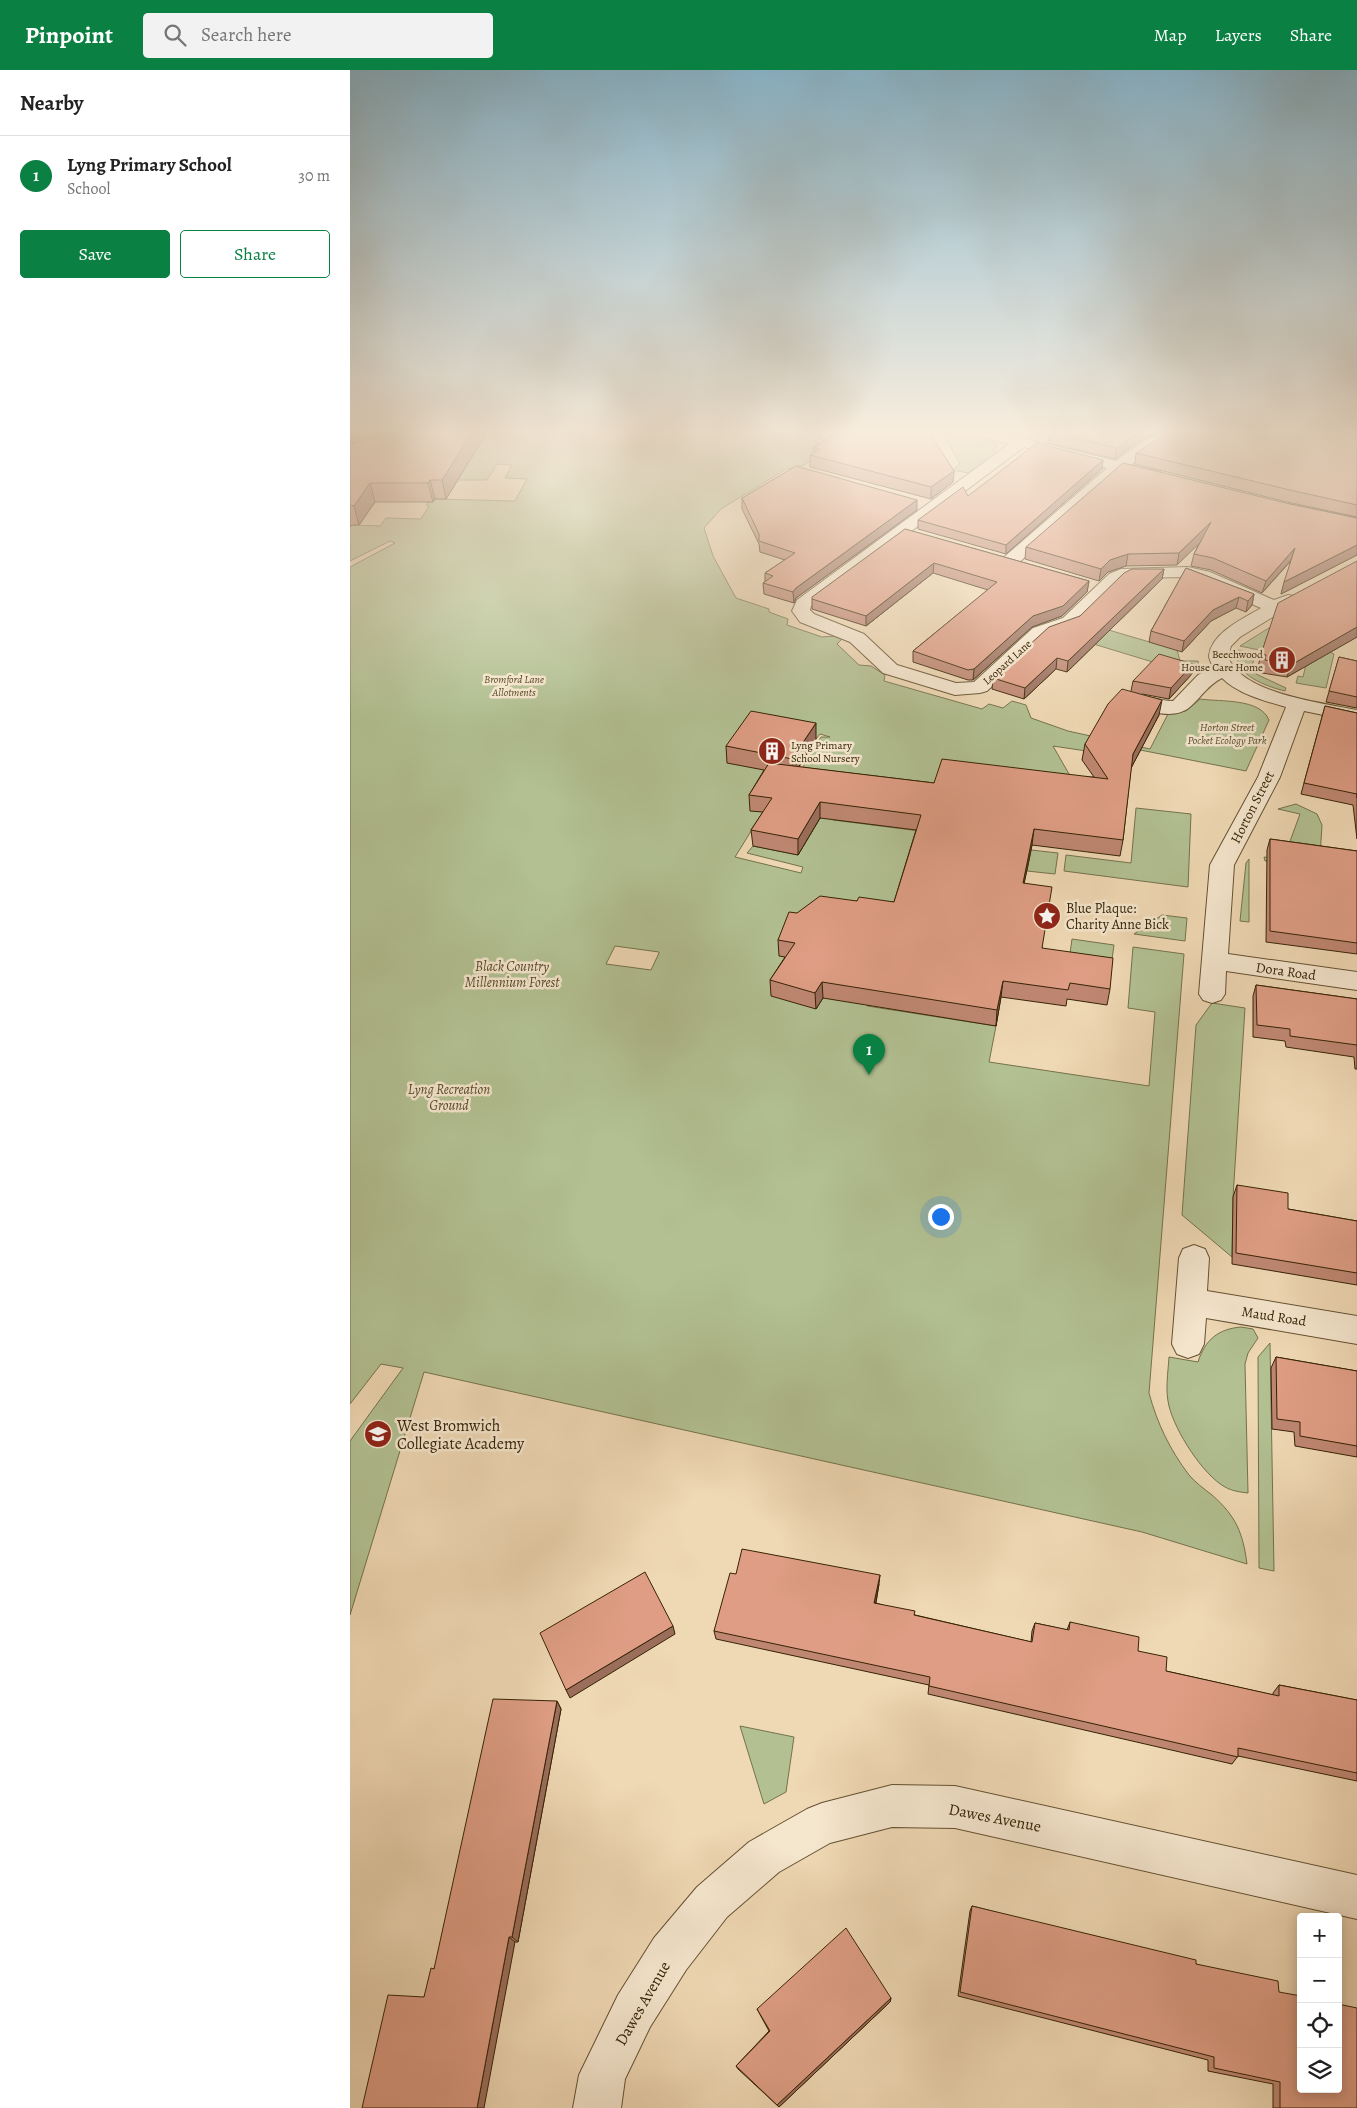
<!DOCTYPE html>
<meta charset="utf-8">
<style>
:root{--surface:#fff;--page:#f2f2f2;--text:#222;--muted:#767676;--line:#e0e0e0;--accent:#0b8043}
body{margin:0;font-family:Alegreya,serif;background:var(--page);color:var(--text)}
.controls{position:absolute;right:15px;bottom:15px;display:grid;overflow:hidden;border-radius:5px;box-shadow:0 2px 12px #0003}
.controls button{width:45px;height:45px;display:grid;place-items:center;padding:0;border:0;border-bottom:1px solid var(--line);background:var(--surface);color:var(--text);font:25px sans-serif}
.you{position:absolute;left:590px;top:1146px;width:18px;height:18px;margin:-12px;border:4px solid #fff;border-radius:50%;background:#1a73e8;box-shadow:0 0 0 8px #1a73e833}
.badge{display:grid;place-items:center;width:32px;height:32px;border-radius:50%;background:var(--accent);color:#fff;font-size:16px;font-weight:700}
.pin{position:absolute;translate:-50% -41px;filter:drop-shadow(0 1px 2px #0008)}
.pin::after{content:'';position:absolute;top:26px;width:18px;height:15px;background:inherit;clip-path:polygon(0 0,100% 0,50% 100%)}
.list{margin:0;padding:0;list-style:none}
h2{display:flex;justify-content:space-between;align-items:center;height:65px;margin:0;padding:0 20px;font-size:21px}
h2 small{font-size:16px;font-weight:400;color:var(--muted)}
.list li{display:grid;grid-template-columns:32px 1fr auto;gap:15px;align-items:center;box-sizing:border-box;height:80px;padding:0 20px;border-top:1px solid var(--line)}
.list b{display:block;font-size:19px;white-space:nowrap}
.list p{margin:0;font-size:16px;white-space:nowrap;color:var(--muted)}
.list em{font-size:16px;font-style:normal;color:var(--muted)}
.actions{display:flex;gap:10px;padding:15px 20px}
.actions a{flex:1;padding:11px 0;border:1px solid var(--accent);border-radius:5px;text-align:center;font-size:18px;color:var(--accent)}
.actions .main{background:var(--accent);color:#fff}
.icon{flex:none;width:28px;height:28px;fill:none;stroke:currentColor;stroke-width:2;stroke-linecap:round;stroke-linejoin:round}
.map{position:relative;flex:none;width:1007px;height:2038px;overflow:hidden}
header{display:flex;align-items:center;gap:30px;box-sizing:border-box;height:70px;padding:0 25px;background:var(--accent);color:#fff}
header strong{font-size:24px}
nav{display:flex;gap:28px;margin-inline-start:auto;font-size:18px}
.search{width:350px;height:45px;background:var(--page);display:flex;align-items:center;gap:12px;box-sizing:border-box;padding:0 18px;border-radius:5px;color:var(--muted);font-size:19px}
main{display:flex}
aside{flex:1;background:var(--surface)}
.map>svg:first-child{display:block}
.green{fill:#b2c092;stroke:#74724c;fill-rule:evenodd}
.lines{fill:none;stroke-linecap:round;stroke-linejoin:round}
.minor-casing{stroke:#645031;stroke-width:2}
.minor{fill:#f5e6ce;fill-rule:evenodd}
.wall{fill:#bf8772;stroke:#362305}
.shaded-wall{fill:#9b6e5c;stroke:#362305}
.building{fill:#de9d84;stroke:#362305}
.labels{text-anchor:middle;stroke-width:5;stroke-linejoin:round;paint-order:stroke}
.far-poi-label{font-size:11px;fill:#362305;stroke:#f5e6ce;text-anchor:end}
.far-street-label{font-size:11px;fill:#362305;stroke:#f5e6ce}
.far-park-label{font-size:11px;font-style:italic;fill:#554a28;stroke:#f5e6ce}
.street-label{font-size:14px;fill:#362305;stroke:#f5e6ce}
.poi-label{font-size:14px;fill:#362305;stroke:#f5e6ce;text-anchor:start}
.park-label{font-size:14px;font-style:italic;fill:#554a28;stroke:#f5e6ce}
.near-poi-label{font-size:16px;fill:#362305;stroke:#f5e6ce;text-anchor:start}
.near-street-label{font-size:16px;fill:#362305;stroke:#f5e6ce}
</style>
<header>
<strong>Pinpoint</strong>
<div class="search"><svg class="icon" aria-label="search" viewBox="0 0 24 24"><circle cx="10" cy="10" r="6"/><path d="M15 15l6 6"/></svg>Search here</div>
<nav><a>Map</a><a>Layers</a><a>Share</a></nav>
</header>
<main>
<aside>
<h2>Nearby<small></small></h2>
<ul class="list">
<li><span class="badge">1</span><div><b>Lyng Primary School</b><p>School</p></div><em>30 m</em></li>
</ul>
<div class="actions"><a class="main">Save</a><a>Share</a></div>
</aside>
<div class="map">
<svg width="1007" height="2038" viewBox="0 0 1007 2038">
<rect width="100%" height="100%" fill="#efd8b4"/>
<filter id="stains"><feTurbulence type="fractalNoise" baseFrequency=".004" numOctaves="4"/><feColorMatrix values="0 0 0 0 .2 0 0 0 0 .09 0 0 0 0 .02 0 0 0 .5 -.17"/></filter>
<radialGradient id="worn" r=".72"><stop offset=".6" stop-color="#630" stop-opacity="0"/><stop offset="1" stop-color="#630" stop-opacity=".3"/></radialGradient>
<path class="green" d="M 124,361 L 446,361 L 468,366 L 472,364 L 473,367 L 465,372 L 483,377 L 454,395 L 436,399 L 371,439 L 354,458 L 363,486 L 386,528 L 419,539 L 419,542 L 438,549 L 437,555 L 472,567 L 485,566 L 492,569 L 487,574 L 509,595 L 521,596 L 535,605 L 534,611 L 632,639 L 639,634 L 653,638 L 662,631 L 676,635 L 681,648 L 718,661 L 800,679 L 818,644 L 836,641 L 850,629 C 871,632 910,628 919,650 L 896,701 L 745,671 L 743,682 L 703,676 L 723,711 L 584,729 L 450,702 L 471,667 L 480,667 L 470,664 L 466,669 L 377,692 L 436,704 L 401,740 L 413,742 L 385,787 L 451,803 L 453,797 L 397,783 L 403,776 L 448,785 L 487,720 L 483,750 L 570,761 L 537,871 L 465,892 L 526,908 L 517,936 L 646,956 L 639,992 L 799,1016 L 805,942 L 778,938 L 783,877 L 834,884 L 799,1323 C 807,1353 820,1380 839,1405 C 845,1412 854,1419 862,1425 C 886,1446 893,1463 897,1494 L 792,1462 L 74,1302 L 0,1545 L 0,1371 L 53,1298 L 31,1294 L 0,1334 L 0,497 L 45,473 L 40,471 L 0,491 L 0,457 L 2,455 L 30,456 L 36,448 L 71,449 L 79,436 L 76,435 L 78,432 L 83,432 L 85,429 L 165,431 L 177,409 L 155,408 L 162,395 L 147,394 L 137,410 L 108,410 L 126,380 ZM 265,876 L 309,882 L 309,883 L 301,900 L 256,894 Z
M 608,363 L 645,373 L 647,376 L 643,381 L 647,382 L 619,403 L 602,400 L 610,394 L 597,371 Z
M 738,554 L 827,580 L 830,591 L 848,591 L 849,597 L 842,604 L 737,572 Z
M 922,556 L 914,581 L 890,576 Z
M 961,574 L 984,584 L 976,618 L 946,613 L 948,606 L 953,607 Z
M 888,580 L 906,584 L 901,598 L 907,599 L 906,604 L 936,618 L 935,621 C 918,617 880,604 888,580 Z
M 946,734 L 967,744 L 972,755 L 970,787 L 946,795 L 915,791 L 914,787 L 938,790 L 939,774 L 950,744 L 928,739 Z
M 786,738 L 841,744 L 838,817 L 714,801 L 716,785 L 781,793 Z
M 681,780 L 708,783 L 705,804 L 677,801 Z
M 899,789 L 899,852 L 890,851 L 896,793 Z
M 812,845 L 837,848 L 835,871 L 784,864 Z
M 722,869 L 764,875 L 760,904 L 718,898 Z
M 862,933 L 895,938 L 883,1127 L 882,1187 L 832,1145 L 846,955 Z
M 891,1257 L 903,1259 L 908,1268 L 898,1283 L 895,1294 L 898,1423 C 890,1422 882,1421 875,1417 C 853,1405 825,1361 819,1336 C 815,1320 818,1303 819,1287 L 848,1292 C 855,1270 868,1259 891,1257 Z
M 920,1273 L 924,1501 L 909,1498 L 908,1287 Z
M 390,1656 L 444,1667 L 436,1722 L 414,1734 Z"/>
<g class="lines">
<g class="minor-casing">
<path id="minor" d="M 619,361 L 643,361 L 766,391 L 792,372 L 815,361 L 831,361 L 826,367 L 803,379 L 781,395 L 810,402 L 812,405 L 810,408 L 804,410 L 772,402 L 665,496 L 659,497 L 653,496 L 650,492 L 653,488 L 757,398 L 674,377 L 461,536 L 460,540 L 464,544 L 514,564 L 547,595 L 606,613 L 624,612 L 683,558 L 713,548 L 759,504 L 771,499 L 838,497 L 860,502 L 924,530 L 938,525 L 944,526 L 947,530 L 944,534 L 890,567 L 881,576 L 878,587 C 892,624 973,633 1007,640 L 1007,652 L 954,641 L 930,707 L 884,795 L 878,884 L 1007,902 L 1007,920 L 876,901 L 875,924 L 871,930 L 862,933 L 853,930 L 849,924 L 860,795 L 908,707 L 936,637 C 915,631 888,624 872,608 C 858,615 852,626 841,636 C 823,653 790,638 770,633 L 767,629 L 770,625 C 784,621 806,631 823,631 L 848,605 L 863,597 C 862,594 859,589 859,586 C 861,563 894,548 911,538 L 838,507 L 780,508 L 771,512 L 727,556 L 697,566 L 637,621 L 630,623 L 605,625 L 533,603 L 500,572 L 450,552 L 442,541 L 447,530 L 659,374 L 621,364 Z
M 844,1175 L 855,1179 L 859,1188 L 857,1221 L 1007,1246 L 1007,1274 L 856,1248 L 854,1274 L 849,1284 L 838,1288 L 827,1284 L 822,1274 L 829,1188 L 833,1179 Z
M 542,1715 L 605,1716 L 1007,1805 L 1007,1849 L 605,1758 L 542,1757 L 480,1773 L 429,1802 L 377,1847 L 336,1900 L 300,1957 L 275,2009 L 271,2038 L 223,2038 L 229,2005 L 268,1925 L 304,1868 L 347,1817 L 399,1772 L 457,1739 L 472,1733 Z"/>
</g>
<use href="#minor" class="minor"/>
</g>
<path class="wall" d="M 0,361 L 138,361 L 96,429 L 85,429 L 83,432 L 25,432 L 9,455 L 2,455 L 0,457 Z
M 480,361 L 578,361 L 604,401 L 603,412 L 581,429 L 460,397 L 460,385 L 464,383 L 463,377 L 485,364 L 480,363 Z
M 692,361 L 811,361 L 791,370 L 765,389 L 698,373 L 699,362 Z
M 1007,361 L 1007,447 L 937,432 L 785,394 L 786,383 Z
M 753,390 L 752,399 L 656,484 L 568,459 L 568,450 L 618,426 Z
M 392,428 L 567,440 L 446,528 L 444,533 L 414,524 L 413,513 L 415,511 L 415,503 L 435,490 L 410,482 L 409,474 L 392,439 Z
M 940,434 L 1007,448 L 1007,485 L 931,524 L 941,491 L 912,523 L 861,500 L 841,496 L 844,484 L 849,473 L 827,495 L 776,496 L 758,502 L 749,511 L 675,489 L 676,477 Z
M 555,459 L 739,511 L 737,522 L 712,546 L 682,557 L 623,610 L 618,610 L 563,592 L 563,581 L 638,520 L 583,503 L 516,556 L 462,539 L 462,529 Z
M 1007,491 L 1007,567 L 937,607 L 912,603 L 913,597 L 908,597 L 911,584 Z
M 836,498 L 904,524 L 902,535 L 896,542 L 886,538 L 861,551 L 832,582 L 799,572 L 801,561 Z
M 814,499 L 812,509 L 717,602 L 706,599 L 674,629 L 642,619 L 643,608 L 730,546 Z
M 989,587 L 1007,591 L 1007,638 L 976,632 Z
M 841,605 L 819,629 L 792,624 L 809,645 L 781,698 L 773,770 L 770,786 L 682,775 L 674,813 L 692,878 L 760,919 L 757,935 L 717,929 L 716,936 L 651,927 L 646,956 L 473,928 L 466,939 L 421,926 L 420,910 L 435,887 L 429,886 L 428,870 L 447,843 L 507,831 L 544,832 L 566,760 L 470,748 L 448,785 L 403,776 L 401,760 L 413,742 L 400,741 L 399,725 L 414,700 L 377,693 L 376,676 L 466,669 L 449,697 L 584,713 L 744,707 L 732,690 L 735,674 L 781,621 L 783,611 Z
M 975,636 L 1007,643 L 1007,769 L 1003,735 L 951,724 Z
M 920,769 L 1007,781 L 1007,884 L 916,872 L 917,780 Z
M 906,915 L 1007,929 L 1007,999 L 1005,999 L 1004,987 L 936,977 L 935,971 L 903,967 L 903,926 Z
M 887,1115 L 938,1139 L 1007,1151 L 1007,1215 L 882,1194 L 883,1127 Z
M 926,1287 L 1007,1301 L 1007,1387 L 945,1376 L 944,1362 L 922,1359 L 921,1298 Z
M 386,1504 L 529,1514 L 526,1533 L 565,1545 L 681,1572 L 682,1561 L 685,1553 L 717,1560 L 720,1552 L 788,1581 L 816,1601 L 923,1625 L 923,1623 L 929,1615 L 1007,1630 L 1007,1711 L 888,1686 L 882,1694 L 578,1624 L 579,1615 L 366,1569 L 364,1561 Z
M 207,1631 L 211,1639 L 168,1872 L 165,1872 L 74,1927 L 84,1899 Z
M 622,1836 L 846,1894 L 929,1922 L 1007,2038 L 923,2038 L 923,2014 L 858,2001 L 858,1990 L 608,1926 L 620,1841 Z
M 541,1928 L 540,1932 L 429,2037 L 388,1999 L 386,1996 L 419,1961 L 407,1939 Z"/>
<path class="shaded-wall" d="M 0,361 L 79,361 L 0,380 Z
M 123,361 L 138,361 L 96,429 L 92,410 Z
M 791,361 L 811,361 L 791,370 L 765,389 L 766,378 Z
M 753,390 L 752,399 L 656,484 L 656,475 Z
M 604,401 L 603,412 L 581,429 L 581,417 Z
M 80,410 L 85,429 L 83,432 L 78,413 Z
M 20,413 L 25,432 L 9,455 L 4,436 Z
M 567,430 L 567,440 L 446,528 L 444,533 L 443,522 L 446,518 Z
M 861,452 L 859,464 L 827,495 L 829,483 Z
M 1007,475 L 1007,485 L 931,524 L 934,512 Z
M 945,478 L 941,490 L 912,523 L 916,511 Z
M 778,484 L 776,496 L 758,502 L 749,511 L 751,499 L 760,490 Z
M 584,493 L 583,503 L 516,556 L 516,546 Z
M 814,499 L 812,509 L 717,602 L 718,591 Z
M 739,511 L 737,522 L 712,546 L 682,557 L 623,610 L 624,599 L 683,546 Z
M 904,524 L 902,535 L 896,542 L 898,531 Z
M 889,527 L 886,538 L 861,551 L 832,582 L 834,571 L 863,540 Z
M 1007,557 L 1007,567 L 937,607 L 941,595 Z
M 707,588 L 706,599 L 674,629 L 675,618 Z
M 843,594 L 841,605 L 819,629 L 821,618 Z
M 812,630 L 809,645 L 780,700 L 783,684 Z
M 466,653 L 466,669 L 443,706 L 442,689 Z
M 470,732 L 470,748 L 448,785 L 448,769 Z
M 684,759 L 682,775 L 671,829 L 673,813 Z
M 653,911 L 651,927 L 646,956 L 647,940 Z
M 472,912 L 473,928 L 466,939 L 465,923 Z
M 530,1505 L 529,1514 L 524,1542 L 524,1533 Z
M 323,1556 L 325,1564 L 220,1628 L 216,1620 Z
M 207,1631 L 211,1639 L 168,1872 L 162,1867 Z
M 159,1867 L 165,1872 L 134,2038 L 127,2038 Z
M 541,1928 L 540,1932 L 429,2037 L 427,2035 Z"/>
<path class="building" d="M 52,361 L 123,361 L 92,410 L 80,410 L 78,413 L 20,413 L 4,436 L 0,435 L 0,374 Z
M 491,361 L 578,361 L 604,401 L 581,417 L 460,385 L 470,379 L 463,377 Z
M 699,361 L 791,361 L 766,378 Z
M 821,361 L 1007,361 L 1007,435 L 940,420 L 786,383 Z
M 687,373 L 753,390 L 656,475 L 568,450 L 613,417 L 618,426 Z
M 773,393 L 940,434 L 1007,448 L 1007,475 L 934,512 L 945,478 L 916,511 L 863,488 L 844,484 L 861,452 L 829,483 L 778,484 L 760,490 L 751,499 L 676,477 Z
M 446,396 L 567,430 L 446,518 L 443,522 L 413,513 L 423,506 L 415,503 L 445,483 L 409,471 L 409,464 L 392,428 Z
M 555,459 L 739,511 L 713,536 L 683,546 L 624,599 L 618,600 L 563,581 L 647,512 L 584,493 L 516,546 L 462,529 L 462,527 Z
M 1007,491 L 1007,557 L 941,595 L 915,590 L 916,585 L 911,584 L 928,533 Z
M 836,498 L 904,524 L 898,531 L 889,527 L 863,540 L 834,571 L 801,561 Z
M 782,499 L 814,499 L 718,591 L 707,588 L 675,618 L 643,608 L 699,557 L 730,546 L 774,503 Z
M 809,584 L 843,594 L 821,618 L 783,611 Z
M 989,587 L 1007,591 L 1007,627 L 979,621 Z
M 772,619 L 812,630 L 783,684 L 773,770 L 684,759 L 673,813 L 702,817 L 692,878 L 763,888 L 760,919 L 720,913 L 718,920 L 653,911 L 647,940 L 472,912 L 465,923 L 420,910 L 445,873 L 428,870 L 439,842 L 447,843 L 470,826 L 507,831 L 509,827 L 544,832 L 571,745 L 470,732 L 448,769 L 401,760 L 422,728 L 399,725 L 419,693 L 584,713 L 592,689 L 758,709 L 735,674 L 758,634 Z
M 975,636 L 1007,643 L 1007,728 L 1007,724 L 954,713 Z
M 401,641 L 466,653 L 442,689 L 376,676 Z
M 920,769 L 1007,781 L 1007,873 L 920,861 Z
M 906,915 L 1007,929 L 1007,975 L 940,966 L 940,959 L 907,955 Z
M 887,1115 L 938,1123 L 938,1139 L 1007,1151 L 1007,1203 L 886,1183 Z
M 926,1287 L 1007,1301 L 1007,1376 L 950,1366 L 950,1352 L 927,1349 Z
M 392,1479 L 530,1505 L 524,1533 L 565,1541 L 564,1545 L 682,1572 L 685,1553 L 719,1560 L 720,1552 L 789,1567 L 788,1581 L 817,1587 L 816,1601 L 929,1626 L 929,1615 L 1007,1630 L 1007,1703 L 888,1678 L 888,1687 L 579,1616 L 580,1607 L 364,1561 L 380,1503 L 386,1504 Z
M 295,1502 L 323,1556 L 216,1620 L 190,1563 Z
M 143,1629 L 207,1631 L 162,1867 L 159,1867 L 127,2038 L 12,2038 L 38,1925 L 74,1927 L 81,1898 L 84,1899 Z
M 622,1836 L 846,1890 L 846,1894 L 928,1911 L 929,1922 L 951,1926 L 951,2019 L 988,2019 L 988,1934 L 1007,1938 L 1007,2038 L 930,2038 L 930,2012 L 864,1998 L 864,1987 L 610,1922 Z
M 496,1858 L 541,1928 L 427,2035 L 386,1996 L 420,1961 L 407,1939 Z"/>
<linearGradient id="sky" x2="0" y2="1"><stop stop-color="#89b7ce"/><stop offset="0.56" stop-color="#f8eddd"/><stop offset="1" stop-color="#f8eddd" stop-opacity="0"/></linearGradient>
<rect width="1007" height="646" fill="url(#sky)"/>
<defs>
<g id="building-disc" transform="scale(1.4375)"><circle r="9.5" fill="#8f2418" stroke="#f5e6ce"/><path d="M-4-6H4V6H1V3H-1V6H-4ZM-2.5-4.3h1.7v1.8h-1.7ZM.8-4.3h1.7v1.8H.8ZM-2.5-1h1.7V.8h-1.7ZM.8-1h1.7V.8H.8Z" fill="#fff"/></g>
<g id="sight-disc" transform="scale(1.4375)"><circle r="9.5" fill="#8f2418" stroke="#f5e6ce"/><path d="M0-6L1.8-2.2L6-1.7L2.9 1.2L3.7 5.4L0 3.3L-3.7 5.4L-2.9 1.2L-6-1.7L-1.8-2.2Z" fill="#fff"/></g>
<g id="school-disc" transform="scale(1.4375)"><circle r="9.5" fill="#8f2418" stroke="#f5e6ce"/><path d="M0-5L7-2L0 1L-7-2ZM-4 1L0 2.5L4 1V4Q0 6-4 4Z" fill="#fff"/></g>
</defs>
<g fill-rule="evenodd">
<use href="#building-disc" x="932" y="590"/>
<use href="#building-disc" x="422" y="681"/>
<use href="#sight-disc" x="697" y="846"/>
<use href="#school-disc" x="28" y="1364"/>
</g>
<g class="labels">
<g class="far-poi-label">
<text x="913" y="588">Beechwood<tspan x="913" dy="13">House Care Home</tspan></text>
<text x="441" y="679" text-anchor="start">Lyng Primary<tspan x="441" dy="13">School Nursery</tspan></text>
</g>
<g class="far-street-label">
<text transform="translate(657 592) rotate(-42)" y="4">Leopard Lane</text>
</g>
<g class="far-park-label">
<text x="164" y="613">Bromford Lane<tspan x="164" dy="13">Allotments</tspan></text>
<text x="877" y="661">Horton Street<tspan x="877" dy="13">Pocket Ecology Park</tspan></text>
</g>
<g class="street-label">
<text transform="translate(902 737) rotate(-63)" y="5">Horton Street</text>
<text transform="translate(936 901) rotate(8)" y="5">Dora Road</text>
<text transform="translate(924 1246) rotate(9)" y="5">Maud Road</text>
</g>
<g class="poi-label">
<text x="716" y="843">Blue Plaque:<tspan x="716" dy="16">Charity Anne Bick</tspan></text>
</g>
<g class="park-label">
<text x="162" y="901">Black Country<tspan x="162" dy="16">Millennium Forest</tspan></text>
<text x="99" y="1024">Lyng Recreation<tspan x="99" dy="16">Ground</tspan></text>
</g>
<g class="near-poi-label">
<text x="47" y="1361">West Bromwich<tspan x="47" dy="18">Collegiate Academy</tspan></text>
</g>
<g class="near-street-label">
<text transform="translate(645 1747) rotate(11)" y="6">Dawes Avenue</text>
<text transform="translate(292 1933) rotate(-60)" y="6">Dawes Avenue</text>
</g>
</g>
<rect width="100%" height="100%" filter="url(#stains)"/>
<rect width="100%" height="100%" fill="url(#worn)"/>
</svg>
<div class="controls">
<button>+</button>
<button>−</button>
<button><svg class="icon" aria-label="locate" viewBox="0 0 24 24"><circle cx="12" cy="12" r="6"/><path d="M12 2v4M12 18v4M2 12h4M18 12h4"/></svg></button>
<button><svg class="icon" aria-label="layers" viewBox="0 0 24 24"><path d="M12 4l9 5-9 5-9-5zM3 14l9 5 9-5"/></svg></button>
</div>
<div class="you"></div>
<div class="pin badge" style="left:519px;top:1005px">1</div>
</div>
</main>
